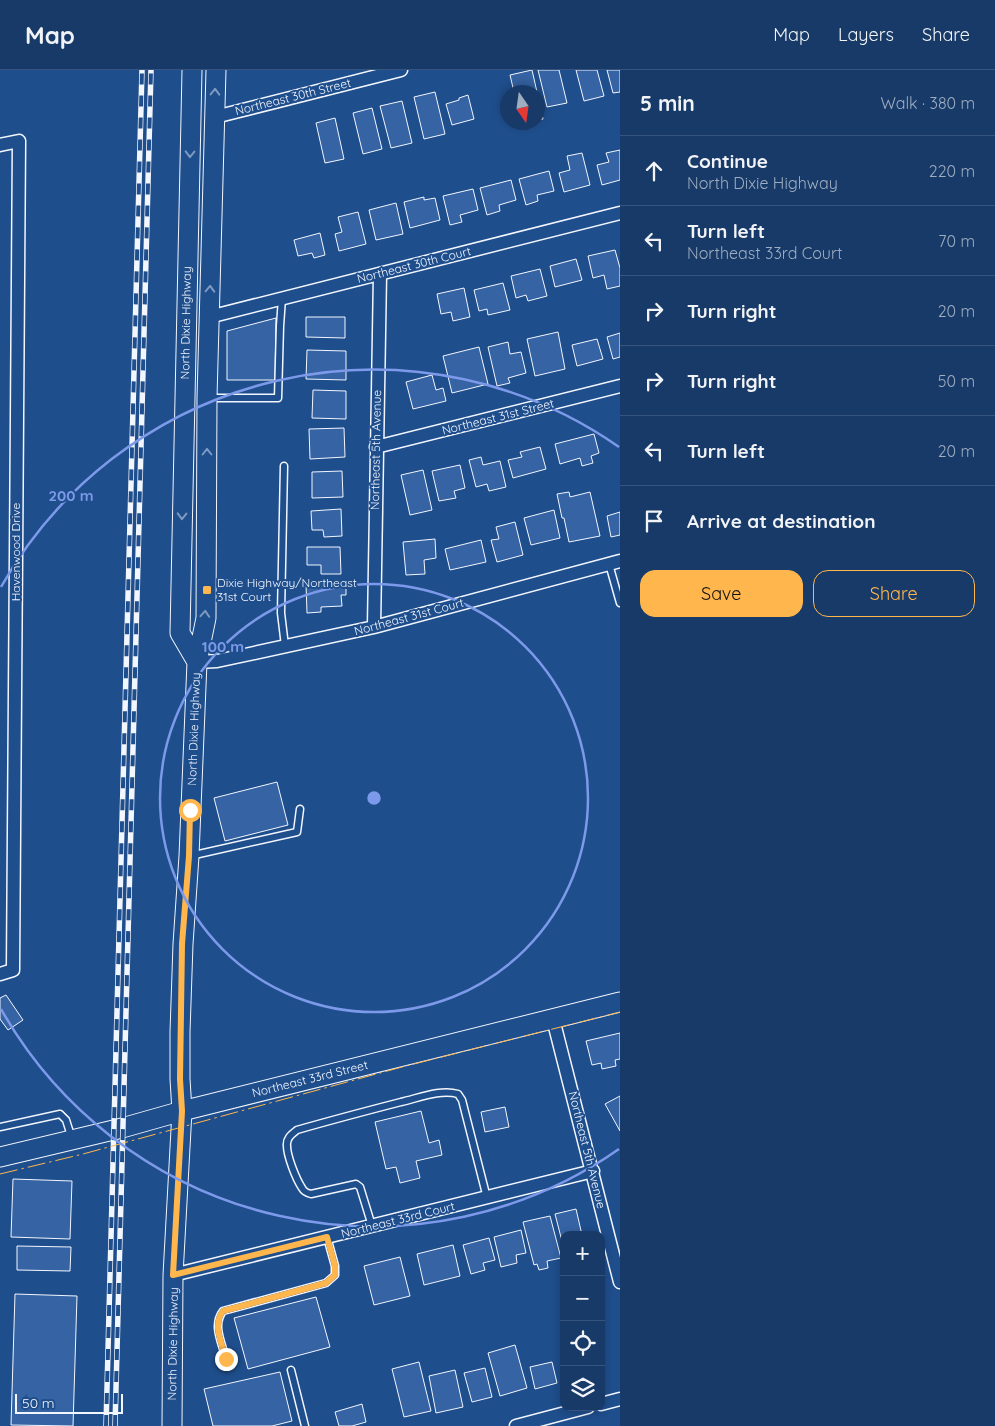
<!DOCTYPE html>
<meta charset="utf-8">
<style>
:root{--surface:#173a69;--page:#20416f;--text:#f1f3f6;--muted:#9eadc0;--line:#36547d;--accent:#ffb74d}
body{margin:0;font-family:Quicksand,sans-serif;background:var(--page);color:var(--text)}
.controls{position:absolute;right:15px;bottom:15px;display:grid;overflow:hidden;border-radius:10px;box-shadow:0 2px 8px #0003}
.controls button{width:45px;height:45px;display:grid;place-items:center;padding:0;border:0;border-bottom:1px solid var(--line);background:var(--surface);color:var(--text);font:25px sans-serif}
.compass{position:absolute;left:500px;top:15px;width:45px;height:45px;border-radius:50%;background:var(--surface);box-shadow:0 2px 8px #0003;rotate:167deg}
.scale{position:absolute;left:15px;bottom:12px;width:108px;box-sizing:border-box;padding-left:5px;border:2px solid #f2f6ff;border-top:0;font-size:14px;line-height:18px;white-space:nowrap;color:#f2f6ff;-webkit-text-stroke:4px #1f4e8c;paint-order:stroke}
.stop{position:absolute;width:15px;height:15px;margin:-11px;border:4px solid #ffb74d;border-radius:50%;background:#fff}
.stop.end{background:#ffb74d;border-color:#fff;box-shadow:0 1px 5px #0008}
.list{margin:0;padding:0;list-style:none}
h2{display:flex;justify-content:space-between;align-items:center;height:65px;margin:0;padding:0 20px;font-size:21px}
h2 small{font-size:16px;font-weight:400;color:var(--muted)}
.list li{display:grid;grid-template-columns:32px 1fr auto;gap:15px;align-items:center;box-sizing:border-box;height:70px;padding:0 20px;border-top:1px solid var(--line)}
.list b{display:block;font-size:19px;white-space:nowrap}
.list p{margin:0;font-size:16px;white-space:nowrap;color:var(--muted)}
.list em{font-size:16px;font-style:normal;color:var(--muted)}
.actions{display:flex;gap:10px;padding:15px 20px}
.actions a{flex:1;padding:11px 0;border:1px solid var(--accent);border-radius:15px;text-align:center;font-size:18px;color:var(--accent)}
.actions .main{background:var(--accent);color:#111}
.icon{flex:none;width:28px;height:28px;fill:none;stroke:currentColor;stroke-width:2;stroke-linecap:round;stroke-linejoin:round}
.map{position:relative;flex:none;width:620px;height:1356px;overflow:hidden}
header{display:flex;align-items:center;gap:30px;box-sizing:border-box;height:70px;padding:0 25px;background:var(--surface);border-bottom:1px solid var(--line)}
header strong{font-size:24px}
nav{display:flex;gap:28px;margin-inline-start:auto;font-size:18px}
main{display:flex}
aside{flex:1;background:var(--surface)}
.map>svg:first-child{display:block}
.building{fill:#3563a3;stroke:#f2f6ff}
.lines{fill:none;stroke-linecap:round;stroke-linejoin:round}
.lane-casing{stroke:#f2f6ff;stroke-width:9}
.street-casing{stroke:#f2f6ff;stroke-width:15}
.secondary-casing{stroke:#f2f6ff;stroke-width:21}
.lane{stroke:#1f4e8c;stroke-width:6}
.street{stroke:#1f4e8c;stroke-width:12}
.secondary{stroke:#1f4e8c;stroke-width:19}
.rail-casing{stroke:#f2f6ff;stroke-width:5.5}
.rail{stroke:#1f4e8c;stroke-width:4;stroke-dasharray:11;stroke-linecap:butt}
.power{stroke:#ffb74d;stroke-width:1;stroke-dasharray:18 4 2.5 4;stroke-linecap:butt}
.oneway{stroke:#7e9ac0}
.route{stroke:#ffb74d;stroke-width:6}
.ring{fill:none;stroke:#7d9aea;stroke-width:2.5}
.poi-dot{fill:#ffb74d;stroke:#1f4e8c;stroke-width:2}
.labels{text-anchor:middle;stroke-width:4;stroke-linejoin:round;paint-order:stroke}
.street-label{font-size:12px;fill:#f2f6ff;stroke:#1f4e8c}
.poi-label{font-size:12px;fill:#f2f6ff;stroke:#1f4e8c;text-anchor:start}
.centre{fill:#7d9aea;stroke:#1f4e8c;stroke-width:2.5}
.ring-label{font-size:15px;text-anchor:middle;font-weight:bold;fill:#7d9aea;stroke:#1f4e8c;stroke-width:4;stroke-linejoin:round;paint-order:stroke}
</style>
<header>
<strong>Map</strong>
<nav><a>Map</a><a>Layers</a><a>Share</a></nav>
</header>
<main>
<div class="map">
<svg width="620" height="1356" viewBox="0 0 620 1356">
<rect width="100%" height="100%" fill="#1f4e8c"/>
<path class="building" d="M 532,0 L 537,22 L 514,22 L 510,5 Z
M 538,0 L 559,0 L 567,33 L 547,37 Z
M 576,0 L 597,0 L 604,26 L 584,31 Z
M 607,0 L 620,0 L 620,22 L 613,23 Z
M 435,22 L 445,64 L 424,69 L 414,27 Z
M 468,25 L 474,49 L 452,55 L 446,34 L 459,30 L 459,28 Z
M 538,25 L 543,49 L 538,50 Z
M 402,31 L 412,73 L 391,78 L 380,36 Z
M 372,38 L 382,79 L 363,84 L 353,43 Z
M 335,48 L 344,89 L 325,93 L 316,53 Z
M 620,80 L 620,110 L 602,115 L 597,95 L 609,92 L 606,83 Z
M 582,83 L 590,115 L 564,122 L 559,103 L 570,100 L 567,86 Z
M 549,101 L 554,121 L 537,125 L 538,131 L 526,135 L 519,109 Z
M 511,110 L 516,130 L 499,135 L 500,141 L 487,145 L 480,118 Z
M 473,119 L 478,140 L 460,145 L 462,152 L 450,155 L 443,126 Z
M 424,127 L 424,130 L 435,128 L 440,150 L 410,158 L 404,132 Z
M 396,133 L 403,164 L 376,170 L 369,140 Z
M 358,142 L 366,174 L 339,181 L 335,164 L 342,162 L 338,147 Z
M 320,163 L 325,185 L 314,188 L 312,183 L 298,186 L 294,170 Z
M 615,180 L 620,198 L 620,216 L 607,219 L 604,205 L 593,208 L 588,186 Z
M 576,189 L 582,210 L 555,217 L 550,196 Z
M 540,199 L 547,226 L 528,231 L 526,225 L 516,228 L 511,206 Z
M 503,213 L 510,240 L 488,245 L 487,239 L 479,241 L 474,220 Z
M 464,218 L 470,247 L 453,251 L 451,242 L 441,244 L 437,224 Z
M 306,247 L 345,247 L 345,268 L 306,267 Z
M 276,248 L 275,310 L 227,310 L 227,261 Z
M 558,262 L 565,299 L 535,306 L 527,269 Z
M 620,263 L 620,287 L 613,289 L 607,267 Z
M 597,269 L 603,289 L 577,296 L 572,275 Z
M 508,272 L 510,284 L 521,282 L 526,303 L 508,308 L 510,313 L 497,316 L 488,277 Z
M 479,277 L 488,314 L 452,323 L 443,286 Z
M 307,280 L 346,281 L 346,310 L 306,309 Z
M 432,305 L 436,320 L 443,318 L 446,331 L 413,339 L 406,312 Z
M 313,320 L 346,321 L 346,349 L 312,348 Z
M 344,358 L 345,387 L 310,389 L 309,359 Z
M 594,364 L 599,383 L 591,386 L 593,393 L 582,396 L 580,388 L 560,394 L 555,374 Z
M 540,377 L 546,399 L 513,408 L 508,390 L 522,387 L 520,382 Z
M 481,387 L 483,395 L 500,391 L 506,417 L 489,421 L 487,414 L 476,417 L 469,390 Z
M 460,395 L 465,418 L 454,421 L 456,428 L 439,431 L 432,401 Z
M 423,400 L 432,440 L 410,445 L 401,405 Z
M 342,401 L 343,427 L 312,428 L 312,402 Z
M 569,422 L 570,427 L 590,422 L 600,466 L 569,472 L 564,448 L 562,448 L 557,424 Z
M 341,439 L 342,466 L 324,467 L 323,460 L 312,460 L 311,441 Z
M 554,440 L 560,468 L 531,475 L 524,448 Z
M 620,442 L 620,465 L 611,467 L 607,446 Z
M 515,452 L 523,485 L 497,492 L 491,470 L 499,469 L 496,457 Z
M 435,469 L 436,488 L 424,490 L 425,504 L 406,505 L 403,472 Z
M 481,470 L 486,492 L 450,500 L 445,479 Z
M 307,477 L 340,477 L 341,504 L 321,504 L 321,495 L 307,495 Z
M 346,512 L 346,525 L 341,525 L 342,536 L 321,537 L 321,542 L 307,543 L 306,514 Z
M 277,712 L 288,755 L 225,771 L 214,728 Z
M 6,925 L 23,950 L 8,960 L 0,949 L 0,928 Z
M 620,963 L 620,989 L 615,990 L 616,996 L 602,999 L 601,993 L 592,995 L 586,971 Z
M 620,1026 L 620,1061 L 605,1034 Z
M 505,1037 L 509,1057 L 485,1062 L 481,1042 Z
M 421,1041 L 429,1073 L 439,1070 L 442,1085 L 416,1091 L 420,1108 L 400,1113 L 396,1097 L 386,1099 L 375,1052 Z
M 13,1109 L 72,1111 L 70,1169 L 11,1167 Z
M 576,1139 L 582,1165 L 564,1165 L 564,1179 L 555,1144 Z
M 550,1146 L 561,1188 L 547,1191 L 548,1198 L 539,1200 L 537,1194 L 534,1195 L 523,1152 Z
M 521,1160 L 526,1183 L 516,1185 L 517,1193 L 501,1197 L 494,1167 Z
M 489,1168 L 495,1190 L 483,1193 L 485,1200 L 471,1204 L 463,1175 Z
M 453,1175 L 460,1206 L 424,1215 L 417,1184 Z
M 17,1176 L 71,1177 L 70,1201 L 17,1200 Z
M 400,1187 L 410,1226 L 374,1235 L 364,1196 Z
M 15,1224 L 77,1226 L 73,1356 L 11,1355 Z
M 316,1227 L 330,1277 L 248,1299 L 234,1248 Z
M 515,1275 L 527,1318 L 500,1326 L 488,1283 Z
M 419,1292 L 431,1341 L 404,1347 L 392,1299 Z
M 552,1292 L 557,1313 L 535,1319 L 530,1297 Z
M 485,1298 L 492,1327 L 472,1332 L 464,1303 Z
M 455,1300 L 463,1337 L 436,1343 L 429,1306 Z
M 280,1302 L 292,1351 L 272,1356 L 213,1356 L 204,1319 Z
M 362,1334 L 366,1352 L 352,1356 L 339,1356 L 335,1342 Z"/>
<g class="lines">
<g class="lane-casing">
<path id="lane" d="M 208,328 L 278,328 L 280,256 L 282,228
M 284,396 L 281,543 L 285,576
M 609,494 L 620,533
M 190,786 L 297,762 L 300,739
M 0,1057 L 60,1044 L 66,1050 L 72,1069
M 372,1156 L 360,1117 L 356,1114 L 311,1124 C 307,1123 304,1122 302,1118 C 296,1109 287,1086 287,1076 C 286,1068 292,1064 297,1060 C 332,1050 366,1041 401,1032 C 419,1028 440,1019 458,1024 L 462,1030 L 487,1128
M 226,1289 C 222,1273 212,1255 223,1241 L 326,1213 L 335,1205 L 335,1196 L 327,1167
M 291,1300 L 305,1356"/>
</g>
<g class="street-casing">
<path id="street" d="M 215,47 L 401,0
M 0,75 L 19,71 L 13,900 L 0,904
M 209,247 L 620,143
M 376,377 L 620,316
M 374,557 L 380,204
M 197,592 L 217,591 L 374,557 L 620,491
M 553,949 L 620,1212
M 173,1205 L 593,1101
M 601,1334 L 620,1329
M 516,1356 L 588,1337"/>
</g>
<g class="secondary-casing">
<path id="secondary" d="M 192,0 L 180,563 L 197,592
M 0,1087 L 122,1058 L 182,1041 L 620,932
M 172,1356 L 173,1205 L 182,1041 L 180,1009 L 180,962 L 183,874 L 189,786 L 197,592 L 206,548 L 207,328 L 216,0"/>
</g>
<use href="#lane" class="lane"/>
<use href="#street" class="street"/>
<use href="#secondary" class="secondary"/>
<g class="rail-casing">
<path id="rail" d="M 106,1356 L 142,0
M 115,1356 L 151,0"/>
</g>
<use href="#rail" class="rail"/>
<path class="power" d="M 0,1104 L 83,1084 L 402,997 L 620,942"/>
</g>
<defs><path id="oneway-chevron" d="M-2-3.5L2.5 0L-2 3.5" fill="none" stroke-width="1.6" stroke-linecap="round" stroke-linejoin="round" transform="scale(1.25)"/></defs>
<g class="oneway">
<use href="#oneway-chevron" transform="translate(215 22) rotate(-89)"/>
<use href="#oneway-chevron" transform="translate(190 84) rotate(91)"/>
<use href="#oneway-chevron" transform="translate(210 219) rotate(-88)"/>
<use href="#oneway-chevron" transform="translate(207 382) rotate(-90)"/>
<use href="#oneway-chevron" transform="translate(182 446) rotate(91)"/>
<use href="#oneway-chevron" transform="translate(205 544) rotate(-86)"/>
</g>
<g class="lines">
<path class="route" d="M 190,740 L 189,786 L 182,874 L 180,1009 L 182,1041 L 173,1205 L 327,1167 L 335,1196 L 335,1205 L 326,1213 L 223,1241 C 212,1255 222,1273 226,1289"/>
</g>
<g class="ring">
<circle cx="374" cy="728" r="214"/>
<path d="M619 1079A428 428 0 0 1 1 939M1 517A428 428 0 0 1 619 377"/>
</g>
<rect class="poi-dot" x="202" y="515" width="10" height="10" rx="2.5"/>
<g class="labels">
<g class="street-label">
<text transform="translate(293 27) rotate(-14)" y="4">Northeast 30th Street</text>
<text transform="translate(414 195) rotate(-14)" y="4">Northeast 30th Court</text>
<text transform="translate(186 253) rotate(-89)" y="4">North Dixie Highway</text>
<text transform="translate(498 347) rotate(-14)" y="4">Northeast 31st Street</text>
<text transform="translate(376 380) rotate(-89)" y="4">Northeast 5th Avenue</text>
<text transform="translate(16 482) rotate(-90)" y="4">Havenwood Drive</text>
<text transform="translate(409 547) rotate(-15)" y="4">Northeast 31st Court</text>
<text transform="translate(194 659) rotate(-88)" y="4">North Dixie Highway</text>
<text transform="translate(310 1009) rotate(-14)" y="4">Northeast 33rd Street</text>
<text transform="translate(587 1080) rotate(76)" y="4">Northeast 5th Avenue</text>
<text transform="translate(398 1150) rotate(-14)" y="4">Northeast 33rd Court</text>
<text transform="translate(173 1274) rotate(-89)" y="4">North Dixie Highway</text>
</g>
<g class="poi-label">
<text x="217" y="517">Dixie Highway/Northeast<tspan x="217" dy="14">31st Court</tspan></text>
</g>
</g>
<circle cx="374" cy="728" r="8" class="centre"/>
<g class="ring-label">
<text x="71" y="431">200 m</text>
<text x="223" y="582">100 m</text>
</g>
</svg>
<div class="controls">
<button>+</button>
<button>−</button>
<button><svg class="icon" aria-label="locate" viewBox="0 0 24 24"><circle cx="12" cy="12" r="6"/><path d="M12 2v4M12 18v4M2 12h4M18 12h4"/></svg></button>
<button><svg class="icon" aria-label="layers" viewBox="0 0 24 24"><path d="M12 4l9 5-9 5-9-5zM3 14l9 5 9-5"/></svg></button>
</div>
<svg class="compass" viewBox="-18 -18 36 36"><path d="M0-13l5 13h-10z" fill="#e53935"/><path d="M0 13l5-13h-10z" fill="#9eadc0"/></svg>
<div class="scale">50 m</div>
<div class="stop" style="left:190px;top:740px"></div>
<div class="stop end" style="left:226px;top:1289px"></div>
</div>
<aside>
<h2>5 min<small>Walk · 380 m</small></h2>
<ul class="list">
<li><svg class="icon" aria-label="ahead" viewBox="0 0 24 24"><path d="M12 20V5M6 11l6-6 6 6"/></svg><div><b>Continue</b><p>North Dixie Highway</p></div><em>220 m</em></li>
<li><svg class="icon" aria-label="left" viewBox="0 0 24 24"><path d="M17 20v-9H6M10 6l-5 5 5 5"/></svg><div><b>Turn left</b><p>Northeast 33rd Court</p></div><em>70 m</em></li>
<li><svg class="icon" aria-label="right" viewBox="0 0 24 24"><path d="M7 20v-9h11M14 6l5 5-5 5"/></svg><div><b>Turn right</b></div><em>20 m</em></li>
<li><svg class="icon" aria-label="right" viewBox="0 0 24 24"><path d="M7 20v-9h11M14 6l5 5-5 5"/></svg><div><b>Turn right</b></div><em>50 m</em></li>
<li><svg class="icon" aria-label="left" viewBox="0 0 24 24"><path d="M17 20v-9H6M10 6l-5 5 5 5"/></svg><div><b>Turn left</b></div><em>20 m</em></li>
<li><svg class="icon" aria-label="arrive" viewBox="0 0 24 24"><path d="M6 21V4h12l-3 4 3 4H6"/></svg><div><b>Arrive at destination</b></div></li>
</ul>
<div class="actions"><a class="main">Save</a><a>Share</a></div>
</aside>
</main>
